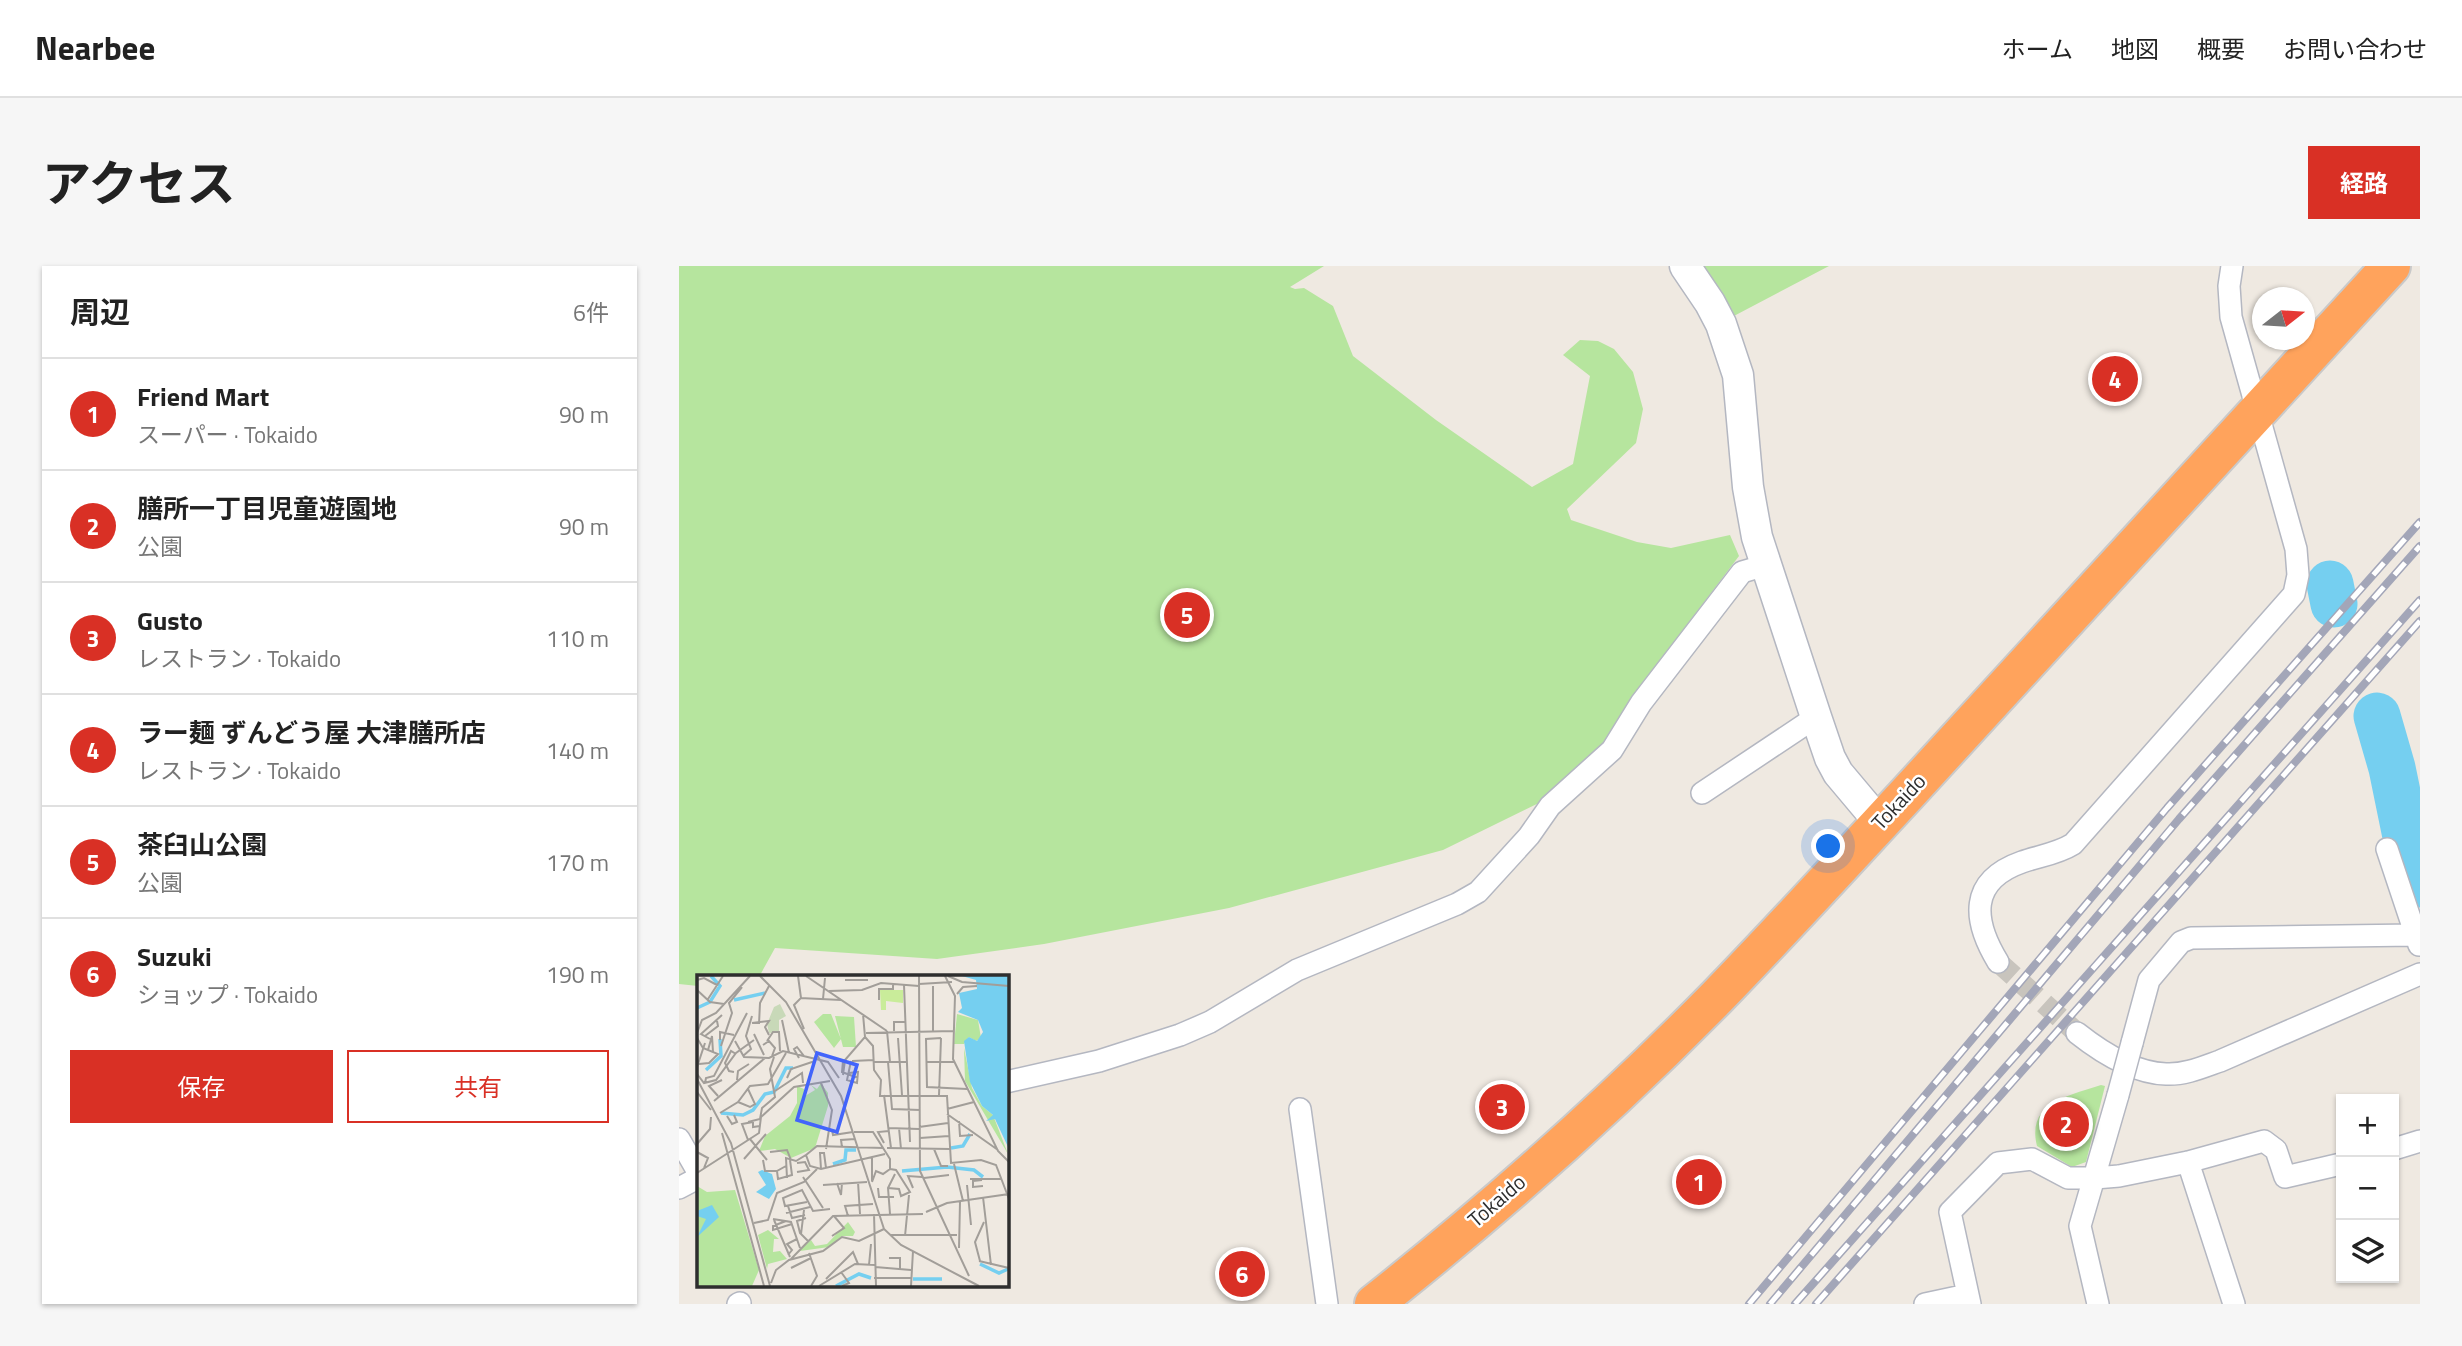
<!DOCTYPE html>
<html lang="ja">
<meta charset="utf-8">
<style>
:root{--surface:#fff;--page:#f6f6f6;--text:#222;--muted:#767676;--line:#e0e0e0;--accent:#d93025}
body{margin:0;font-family:"Titillium Web","Noto Sans JP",sans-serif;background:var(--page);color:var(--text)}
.controls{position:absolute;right:21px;bottom:21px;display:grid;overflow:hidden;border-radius:0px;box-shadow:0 2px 5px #0004}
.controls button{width:63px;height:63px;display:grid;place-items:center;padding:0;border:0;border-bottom:2px solid var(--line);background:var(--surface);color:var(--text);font:35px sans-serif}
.compass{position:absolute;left:1573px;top:21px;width:63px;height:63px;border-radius:50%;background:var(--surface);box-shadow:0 2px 5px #0004;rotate:73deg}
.you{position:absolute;left:1150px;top:581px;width:24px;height:24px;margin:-18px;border:5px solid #fff;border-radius:50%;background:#1a73e8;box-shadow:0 0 0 10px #1a73e833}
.badge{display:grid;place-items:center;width:46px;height:46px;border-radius:50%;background:var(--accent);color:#fff;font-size:23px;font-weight:700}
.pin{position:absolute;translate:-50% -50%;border:4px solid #fff;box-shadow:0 2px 7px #0006}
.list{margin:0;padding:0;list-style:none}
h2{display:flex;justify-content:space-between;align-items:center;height:91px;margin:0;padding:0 28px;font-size:30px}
h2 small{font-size:23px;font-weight:400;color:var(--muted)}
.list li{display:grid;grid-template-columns:46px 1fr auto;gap:21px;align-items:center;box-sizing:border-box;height:112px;padding:0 28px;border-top:2px solid var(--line)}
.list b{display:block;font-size:26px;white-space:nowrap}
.list p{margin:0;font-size:23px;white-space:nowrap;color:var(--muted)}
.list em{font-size:23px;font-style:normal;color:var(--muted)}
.actions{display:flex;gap:14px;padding:21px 28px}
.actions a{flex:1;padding:16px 0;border:2px solid var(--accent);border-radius:0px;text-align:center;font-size:24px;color:var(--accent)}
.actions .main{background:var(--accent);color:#fff}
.icon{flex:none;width:38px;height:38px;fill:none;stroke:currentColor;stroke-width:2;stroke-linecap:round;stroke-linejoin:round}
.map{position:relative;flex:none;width:1741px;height:1038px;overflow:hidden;border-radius:0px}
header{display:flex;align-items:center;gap:42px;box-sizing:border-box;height:98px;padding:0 35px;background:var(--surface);border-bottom:2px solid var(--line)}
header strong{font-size:33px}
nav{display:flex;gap:38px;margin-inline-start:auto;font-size:24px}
.intro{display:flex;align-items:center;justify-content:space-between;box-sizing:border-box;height:168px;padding:0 42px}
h1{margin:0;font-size:49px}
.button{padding:18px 32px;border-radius:0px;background:var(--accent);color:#fff;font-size:24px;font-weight:700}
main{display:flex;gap:42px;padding:0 42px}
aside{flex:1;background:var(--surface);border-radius:0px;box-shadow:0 2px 5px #0004}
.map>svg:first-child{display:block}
.green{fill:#b6e59e}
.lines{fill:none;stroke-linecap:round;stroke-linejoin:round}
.river{stroke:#75cff0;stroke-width:47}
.street-tunnel{stroke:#c8c4bd;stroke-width:21;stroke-dasharray:21 10;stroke-linecap:butt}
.street-casing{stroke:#b4b7c1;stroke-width:24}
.secondary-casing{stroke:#b4b7c1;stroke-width:33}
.highway-casing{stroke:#c9c9c9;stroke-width:42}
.street{stroke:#fff;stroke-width:21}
.secondary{stroke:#fff;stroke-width:30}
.highway{stroke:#ffa35c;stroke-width:38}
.rail-casing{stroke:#a3a6b8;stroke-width:8}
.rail{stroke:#fff;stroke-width:5;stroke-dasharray:16;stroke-linecap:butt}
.street-bridge-casing{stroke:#b4b7c1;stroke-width:24;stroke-linecap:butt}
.street-bridge{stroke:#fff;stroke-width:21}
.labels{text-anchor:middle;stroke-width:5;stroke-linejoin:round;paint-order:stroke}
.street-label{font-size:21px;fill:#2e2e2e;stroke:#fff}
.inset-river{fill:none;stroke:#75cff0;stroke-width:3.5}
.inset-road{fill:none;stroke:#a29e99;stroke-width:2}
.view{fill:#4264fb;fill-opacity:0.15;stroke:#4264fb;stroke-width:3.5}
.inset-edge{fill:none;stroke:#2e2e2e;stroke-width:3.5}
</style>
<header>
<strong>Nearbee</strong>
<nav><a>ホーム</a><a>地図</a><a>概要</a><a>お問い合わせ</a></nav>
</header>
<div class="intro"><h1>アクセス</h1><a class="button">経路</a></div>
<main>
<aside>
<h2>周辺<small>6件</small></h2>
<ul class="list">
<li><span class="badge">1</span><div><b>Friend Mart</b><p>スーパー · Tokaido</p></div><em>90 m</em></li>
<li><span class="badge">2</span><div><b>膳所一丁目児童遊園地</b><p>公園</p></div><em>90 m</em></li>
<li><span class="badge">3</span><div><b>Gusto</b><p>レストラン · Tokaido</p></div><em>110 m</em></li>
<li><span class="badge">4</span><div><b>ラー麺 ずんどう屋 大津膳所店</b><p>レストラン · Tokaido</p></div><em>140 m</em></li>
<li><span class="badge">5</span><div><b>茶臼山公園</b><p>公園</p></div><em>170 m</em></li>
<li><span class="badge">6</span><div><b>Suzuki</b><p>ショップ · Tokaido</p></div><em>190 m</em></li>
</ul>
<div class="actions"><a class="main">保存</a><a>共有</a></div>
</aside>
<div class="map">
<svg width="1741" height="1038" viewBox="0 0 1741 1038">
<rect width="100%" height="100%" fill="#efe9e1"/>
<path class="green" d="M 0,0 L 645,0 L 611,21 L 616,23 L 625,22 L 654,40 L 674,90 L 757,154 L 853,221 L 894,198 L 911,110 L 884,89 L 901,74 L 919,75 L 935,83 L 954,106 L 964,143 L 957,177 L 888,243 L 892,254 L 958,276 L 992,282 L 1051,269 L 1060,290 L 971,408 L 930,478 L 866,534 L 764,584 L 550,642 L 365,678 L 258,693 L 96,682 L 80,711 L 19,711 L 19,720 L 0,718 Z
M 1022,0 L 1150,0 L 1053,51 L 1042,27 Z
M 1422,819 L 1426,820 L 1407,896 L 1393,901 L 1358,880 C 1347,836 1390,830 1422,819 Z"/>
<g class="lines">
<path class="river" d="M 1651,318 L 1655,338
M 1698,450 L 1713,502 L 1731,590 L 1741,618"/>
<path class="street-tunnel" d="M 1319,696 L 1398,767"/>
<g class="street-casing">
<path id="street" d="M 1023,527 L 1137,451
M 1708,583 L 1740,679
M 1319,696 C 1294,655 1289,615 1343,596 C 1360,590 1378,588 1394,578 L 1615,328 L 1619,309 L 1617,283 L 1552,51 L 1550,20 L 1553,0
M 1398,767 C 1422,786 1455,807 1487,808 C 1506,809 1524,801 1541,795 L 1741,708
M 1453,777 L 1470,714 L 1502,676 L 1512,672 L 1735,669
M 327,816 L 420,795 L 501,769 L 531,756 L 618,704 L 778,638 L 799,626 L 850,570 L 871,540 L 933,484 L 962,437 L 1063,306 L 1087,299
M 621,843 L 648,1038
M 0,873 L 19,906
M 1715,883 L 1741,875
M 1509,896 L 1555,1038
M 0,922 L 19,912
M 59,1038 L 61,1037
M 1246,1038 L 1288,1029
M 1291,1038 L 1271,946 L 1319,897 L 1353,893 L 1389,912 L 1416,912 L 1440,910 L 1509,896 L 1585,875 L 1597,884 L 1606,911 L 1662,898
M 1419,1038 L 1401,960 L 1439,829"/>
</g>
<g class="secondary-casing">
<path id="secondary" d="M 1006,0 L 1031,37 L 1042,58 L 1059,109 L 1069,221 L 1078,271 L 1137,451 L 1151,492 L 1159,507 L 1201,557"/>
</g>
<g class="highway-casing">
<path id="highway" d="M 695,1038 C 815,943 931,840 1038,731 C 1103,664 1165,596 1228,528 C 1390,352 1550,176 1712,0"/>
</g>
<use href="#street" class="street"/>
<use href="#secondary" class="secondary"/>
<use href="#highway" class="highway"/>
<g class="rail-casing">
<path id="rail" d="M 1070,1038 L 1488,542 L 1741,256
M 1091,1038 L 1500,553 L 1741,280
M 1116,1038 L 1741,334
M 1137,1038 L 1741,355"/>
</g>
<use href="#rail" class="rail"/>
<g class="street-bridge-casing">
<path id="street-bridge" d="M 1439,829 L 1453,777"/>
</g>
<use href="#street-bridge" class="street-bridge"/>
</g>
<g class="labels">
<g class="street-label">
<text transform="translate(1220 536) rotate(-47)" y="7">Tokaido</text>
<text transform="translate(818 935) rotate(-41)" y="7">Tokaido</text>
</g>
</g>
<g transform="translate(18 709)">
<rect width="312" height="312" fill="#efe9e1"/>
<path d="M 126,39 L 134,39 L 144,64 L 137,73 L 117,47 ZM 260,39 L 281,45 L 284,63 L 279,66 L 272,62 L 267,69 L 257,69 ZM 138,41 L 157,42 L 159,72 L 146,72 ZM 267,73 L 275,113 L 285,131 L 296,140 L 311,179 L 268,106 ZM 124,108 L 131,118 L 131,131 L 118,173 L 94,183 L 78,174 L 62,176 L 68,161 L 93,141 L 100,128 L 100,111 L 107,114 L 108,121 L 118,115 L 114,110 L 120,114 ZM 0,211 L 10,217 L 38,215 L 62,295 L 55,311 L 0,311 ZM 151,247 L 158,257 L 156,261 L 145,261 L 132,272 L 103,276 L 95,282 L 114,265 L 118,271 L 130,269 ZM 71,255 L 82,264 L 77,264 L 76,277 L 83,276 L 90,284 L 71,289 L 70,294 L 61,260 Z" fill="#b6e59e"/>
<path d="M 83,29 L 89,41 L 82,45 L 82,57 L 72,58 L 70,49 L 77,32 Z" fill="#c8d9b8"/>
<path d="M 183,15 L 206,15 L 206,28 L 189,26 L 189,35 L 184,35 Z" fill="#c9ec9a"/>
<path d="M 265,1 L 311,1 L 311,172 L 298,144 L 289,146 L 296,140 L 285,131 L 273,107 L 267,66 L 272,62 L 280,66 L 286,57 L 281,45 L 261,37 L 265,33 L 262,18 L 280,14 L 279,5 ZM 65,195 L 75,199 L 79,214 L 72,224 L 59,217 L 69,210 L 61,197 ZM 15,230 L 22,242 L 0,262 L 9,244 L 0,241 L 0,236 Z" fill="#75cff0"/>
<path class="inset-river" d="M 37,25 L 68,18M 0,33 L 13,27 L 23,11 L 14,1M 9,95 L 24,81 L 23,64M 24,138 L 46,140 L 56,135 L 68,119 L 77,117 L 89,93 L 96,93M 254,173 L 266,171 L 273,159M 136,189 L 148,185 L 149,175 L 159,175M 205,196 L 250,192 L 277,195 L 286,202M 283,289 L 302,298 L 311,294M 216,304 L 245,304M 139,311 L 162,299 L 174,303"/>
<path class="inset-road" d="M 63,1 L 89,27 L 144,121 L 187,254 L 204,270 L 282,311M 101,1 L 104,23 L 97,30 L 107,54M 109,1 L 190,56M 222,1 L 223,196 L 272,301M 248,1 L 258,21 L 256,84 L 301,176 L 312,187M 251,1 L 265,7 L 312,11M 0,5 L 7,3 L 20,10M 148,5 L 171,5M 222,9 L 255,7M 207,10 L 213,167M 236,11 L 236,56M 0,15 L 13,27 L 27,29M 132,16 L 165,15 L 184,8 L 222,11M 260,19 L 266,12 L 280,11M 103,23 L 144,25M 11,24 L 26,1M 126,24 L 128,3M 182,25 L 182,14 L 196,14 L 196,9M 85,45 L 92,78M 55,48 L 72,46 L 68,52 L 72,60M 62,49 L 63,28 L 72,11M 190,56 L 193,87M 197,56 L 197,47 L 209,47M 0,58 L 5,45 L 19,38 L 53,1M 169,58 L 256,56M 57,59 L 67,80M 8,61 L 21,51 L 20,46M 168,62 L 176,71 L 177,95 L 184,105 L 183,121 L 250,121 L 254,188 L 284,185 L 299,190 L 312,224M 0,63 L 6,73 L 21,79 L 12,88 L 2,89M 201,63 L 205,120M 244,63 L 229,64 L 230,112 L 270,114M 13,64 L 4,59 L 25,40M 23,65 L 23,57 L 37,60M 38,66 L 47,82 L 72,83 L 86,76 L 131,87 L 142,103M 70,66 L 76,57 L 82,57 L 83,76M 66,70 L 72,66 L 78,73 L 75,81M 24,71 L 35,38 L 32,28 L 45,12M 11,75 L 15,61 L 16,77M 46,81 L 54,74 L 49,61 L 55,41M 102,83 L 97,74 L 100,72 L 107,81M 146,86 L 145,97 L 161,103M 155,86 L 177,85M 177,87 L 210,87M 191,87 L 195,134 L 223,135M 229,87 L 257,87M 0,92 L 8,68M 37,97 L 32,96 L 28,88 L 34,76 L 39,79M 152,98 L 161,97 L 160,108 L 150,105 L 154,86M 0,99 L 7,108 L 19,105 L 39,78 L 57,65M 146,100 L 148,85 L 168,62 L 166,39M 90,103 L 94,94 L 118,86M 0,104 L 34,168 L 73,311M 40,105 L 41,96 L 52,89M 8,108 L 9,103 L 17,101 L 50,38M 124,108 L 135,135 L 129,174M 78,116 L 105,98 L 106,108M 0,117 L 14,135M 187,120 L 194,173M 242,120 L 244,63M 21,121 L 12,111 L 25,105M 17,126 L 68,83M 41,127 L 53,132 L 58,129 L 51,114M 250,134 L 277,127M 23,138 L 41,127 L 53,111 L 71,109 L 89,78M 250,139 L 301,175M 30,141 L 35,149 L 40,147 L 37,140M 262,146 L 263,161 L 276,160M 51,147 L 63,144 L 65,133 L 78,122 L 73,94 L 77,82M 222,152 L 251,148M 191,153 L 222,154M 202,153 L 204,174M 135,155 L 136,160 L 156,157M 157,157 L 176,157 L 193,184 L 193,194 L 186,199 L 179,196 L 175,207M 25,158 L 67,311M 223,163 L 252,161M 53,164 L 70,185M 51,165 L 45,149 L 56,147 L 56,152 L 63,151M 187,168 L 181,157 L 192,156M 0,169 L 13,154 L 14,142M 145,172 L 144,165 L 158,164M 190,173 L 253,174M 237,174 L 244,191 L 251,191M 0,177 L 11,183 L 7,193M 73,177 L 90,175 L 94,185M 109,180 L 120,171 L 186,173M 175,183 L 175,206M 47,184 L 69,159M 66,185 L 68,196 L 80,196M 100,188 L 108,187 L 112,195 L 100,197M 257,189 L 266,226M 89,191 L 80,196 L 81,204 L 95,200 L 93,185M 124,194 L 123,178 L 127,178 L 129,193M 0,198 L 62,158 L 64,142 L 97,112 L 133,106M 106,202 L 126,233M 90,203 L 89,183 L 99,186 L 109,180 L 113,191 L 124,194 L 188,179M 227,203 L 252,200M 273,204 L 305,204M 285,205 L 276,206 L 276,212 L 286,211M 161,207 L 163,239M 140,208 L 144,220 L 145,208M 126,210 L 170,207M 270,210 L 274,250M 181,213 L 182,222 L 197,222M 191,213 L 202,214 L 204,221 L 213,217 L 199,195 L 193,194M 216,213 L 211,201 L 225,202M 286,222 L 294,290M 110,227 L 88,231 L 86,223 L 105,215 L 116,236 L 133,234M 91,231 L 95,243 L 108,240M 229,237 L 250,228 L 312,219M 89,238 L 113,232M 177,239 L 179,311M 193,239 L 191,213 L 198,199M 151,241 L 148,231 L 176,229M 109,243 L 100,246 L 103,258 L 111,266M 76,244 L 94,247 L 103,273M 77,245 L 93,282M 89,246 L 76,251 L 76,255 L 95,249M 57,248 L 71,245 L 80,218 L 107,207 L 120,194M 104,259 L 107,235M 194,260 L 260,260M 135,261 L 147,253 L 137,241M 208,261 L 212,220M 262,273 L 263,227M 112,278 L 120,301 L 114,311M 91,280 L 95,275 L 90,269 L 100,264M 192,283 L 203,283 L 203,294M 94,284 L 136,241 L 226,239M 282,286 L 312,293M 283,286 L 278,267 L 287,247M 172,290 L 174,269M 178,292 L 214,295M 94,293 L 114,283M 144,297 L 152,308 L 145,311M 177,303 L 214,303M 129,304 L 156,277 L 161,289M 74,308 L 79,295 L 92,285 L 126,276 L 145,262 L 162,266 L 187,254M 122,311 L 158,289 L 178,290M 214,311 L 216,276"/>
<path class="view" d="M 120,78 L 160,90 L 140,157 L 100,145 Z"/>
<rect width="312" height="312" class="inset-edge"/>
</g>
</svg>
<div class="controls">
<button>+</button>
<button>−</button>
<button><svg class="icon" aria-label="layers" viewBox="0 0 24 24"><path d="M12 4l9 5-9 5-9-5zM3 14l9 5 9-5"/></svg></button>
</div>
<svg class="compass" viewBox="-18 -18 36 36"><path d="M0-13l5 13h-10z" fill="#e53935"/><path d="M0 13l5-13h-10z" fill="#767676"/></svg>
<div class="you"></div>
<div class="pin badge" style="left:1020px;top:916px">1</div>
<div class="pin badge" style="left:1387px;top:858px">2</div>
<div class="pin badge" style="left:823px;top:841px">3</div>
<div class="pin badge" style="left:1436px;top:113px">4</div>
<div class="pin badge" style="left:508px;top:349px">5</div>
<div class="pin badge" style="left:563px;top:1008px">6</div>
</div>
</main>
